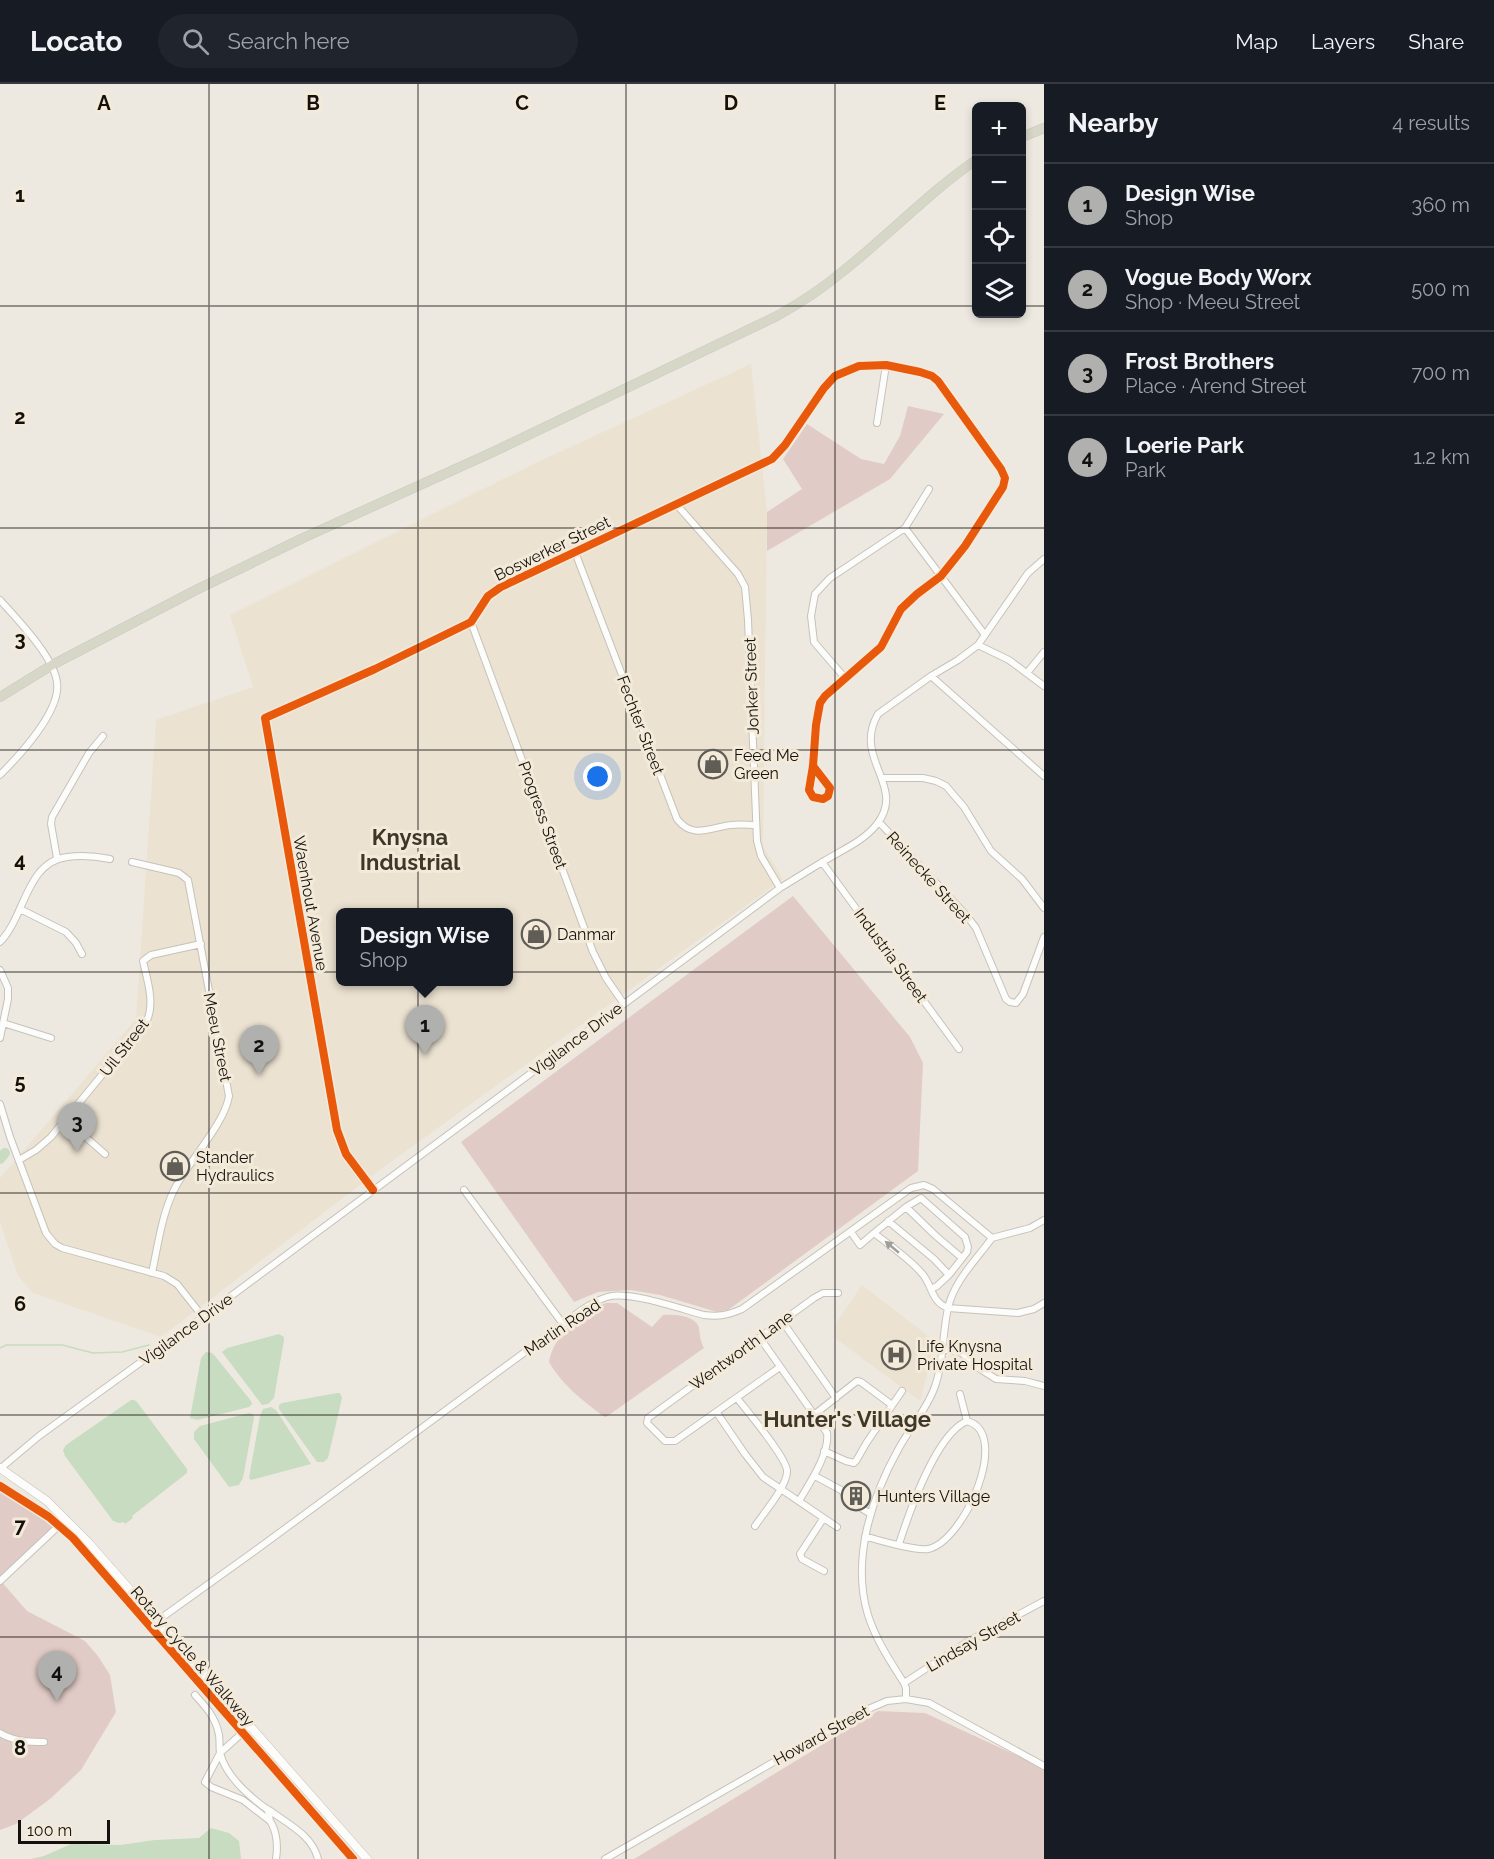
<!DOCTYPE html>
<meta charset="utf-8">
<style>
:root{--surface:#171b24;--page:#20242c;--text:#f1f3f6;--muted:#9ea1a6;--line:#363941;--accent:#b0b0ae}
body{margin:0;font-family:Raleway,sans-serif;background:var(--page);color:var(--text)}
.controls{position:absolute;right:18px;top:18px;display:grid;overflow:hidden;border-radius:9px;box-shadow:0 3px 9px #0003}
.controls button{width:54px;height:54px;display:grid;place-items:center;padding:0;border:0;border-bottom:2px solid var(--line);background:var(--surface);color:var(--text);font:30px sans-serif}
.scale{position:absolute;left:18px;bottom:15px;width:92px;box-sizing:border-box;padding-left:6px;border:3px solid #14110c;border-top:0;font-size:16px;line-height:21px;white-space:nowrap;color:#14110c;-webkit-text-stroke:4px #f4eada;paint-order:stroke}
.you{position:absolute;left:598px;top:693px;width:21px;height:21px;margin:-15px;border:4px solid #fff;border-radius:50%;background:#1a73e8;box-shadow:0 0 0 9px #1a73e833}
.badge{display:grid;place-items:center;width:39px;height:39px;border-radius:50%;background:var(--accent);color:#111;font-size:20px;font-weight:700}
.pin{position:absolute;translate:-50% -50px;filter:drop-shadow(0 2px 3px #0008)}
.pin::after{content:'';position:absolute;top:32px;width:21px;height:18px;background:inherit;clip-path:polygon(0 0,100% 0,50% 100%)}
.popup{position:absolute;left:336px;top:824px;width:177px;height:78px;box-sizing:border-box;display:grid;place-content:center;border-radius:9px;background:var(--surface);filter:drop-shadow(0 2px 4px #0005);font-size:20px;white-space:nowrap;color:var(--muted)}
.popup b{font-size:22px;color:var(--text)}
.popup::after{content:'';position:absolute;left:50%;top:100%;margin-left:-12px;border:12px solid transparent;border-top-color:var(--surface)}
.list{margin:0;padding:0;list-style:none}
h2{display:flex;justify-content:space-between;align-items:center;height:78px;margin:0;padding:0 24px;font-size:26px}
h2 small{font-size:20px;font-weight:400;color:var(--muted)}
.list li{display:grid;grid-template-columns:39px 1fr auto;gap:18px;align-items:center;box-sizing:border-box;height:84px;padding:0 24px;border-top:2px solid var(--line)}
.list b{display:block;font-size:22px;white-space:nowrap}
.list p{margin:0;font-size:20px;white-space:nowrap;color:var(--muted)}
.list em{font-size:20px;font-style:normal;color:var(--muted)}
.icon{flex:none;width:33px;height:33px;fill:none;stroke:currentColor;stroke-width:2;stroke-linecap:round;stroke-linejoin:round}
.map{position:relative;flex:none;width:1044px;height:1775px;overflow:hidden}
header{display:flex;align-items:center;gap:36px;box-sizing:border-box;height:84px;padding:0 30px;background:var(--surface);border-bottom:2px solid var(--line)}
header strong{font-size:28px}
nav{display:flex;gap:33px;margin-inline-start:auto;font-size:21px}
.search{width:420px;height:54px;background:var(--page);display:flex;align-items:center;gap:15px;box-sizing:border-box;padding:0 21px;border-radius:33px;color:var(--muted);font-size:22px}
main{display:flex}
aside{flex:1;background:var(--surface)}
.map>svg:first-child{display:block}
.built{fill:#ebe2d1;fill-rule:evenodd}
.green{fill:#e1cbc6}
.water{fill:#c7dcc0}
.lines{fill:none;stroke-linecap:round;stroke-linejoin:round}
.stream{stroke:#c7dcc0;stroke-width:1.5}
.river{stroke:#c7dcc0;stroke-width:10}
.minor-casing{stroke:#c6c2bb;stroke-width:8}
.tertiary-casing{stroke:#c6c2bb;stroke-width:9}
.trunk-casing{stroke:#cac7c3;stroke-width:10}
.minor{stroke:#fcfcfa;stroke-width:6}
.tertiary{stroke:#fcfcfa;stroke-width:8}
.trunk{stroke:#d7d7c8;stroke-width:9}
.cycleway-casing{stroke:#f4eada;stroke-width:11}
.cycleway{stroke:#e8590c;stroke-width:8}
.oneway{fill:#9f9e9b}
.grid{fill:none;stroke:#14110c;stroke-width:1.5;stroke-opacity:0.55}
.labels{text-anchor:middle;stroke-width:6;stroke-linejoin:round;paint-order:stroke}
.street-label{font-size:16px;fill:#14110c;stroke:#f4eada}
.poi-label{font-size:16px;fill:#14110c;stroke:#f4eada;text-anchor:start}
.district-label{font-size:22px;font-weight:bold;fill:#3e372a;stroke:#f4eada}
.grid-label{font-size:20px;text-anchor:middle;font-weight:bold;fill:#14110c;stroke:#f4eada;stroke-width:6;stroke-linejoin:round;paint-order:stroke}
</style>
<header>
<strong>Locato</strong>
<div class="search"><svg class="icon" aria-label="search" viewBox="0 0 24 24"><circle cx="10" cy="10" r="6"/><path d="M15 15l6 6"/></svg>Search here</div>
<nav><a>Map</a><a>Layers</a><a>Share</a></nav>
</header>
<main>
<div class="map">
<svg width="1044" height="1775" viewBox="0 0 1044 1775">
<rect width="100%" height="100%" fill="#eee9e0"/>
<path class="built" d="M 751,280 L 767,428 L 763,762 L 783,795 L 381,1085 L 161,1253 L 33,1209 L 18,1192 L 0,1138 L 0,1094 L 136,935 L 156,636 L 253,603 L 230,531 L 531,381 ZM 341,828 L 509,828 L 509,898 L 341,898 Z
M 862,1201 L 936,1258 L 920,1317 L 836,1255 L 836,1239 Z"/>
<path class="green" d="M 908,322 L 944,330 L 890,395 L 767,467 L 767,428 L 802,405 L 783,375 L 807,340 L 861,375 L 884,380 L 900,352 Z
M 793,812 L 910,953 L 923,979 L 918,1087 L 728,1226 L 717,1228 L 660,1211 L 631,1206 L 598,1208 L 574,1218 L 461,1058 Z
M 606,1219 L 617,1219 L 652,1243 L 663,1231 C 673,1230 696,1231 699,1244 C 700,1252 700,1256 704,1264 L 606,1333 L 603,1332 C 583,1317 561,1300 549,1278 C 554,1250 582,1228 606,1219 Z
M 0,1402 L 59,1442 L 0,1492 Z
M 0,1496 L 27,1527 L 85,1557 L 98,1572 L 110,1591 L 116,1628 L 81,1686 L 50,1715 L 16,1740 L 0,1746 Z
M 878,1627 L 925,1629 L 1044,1684 L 1044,1775 L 634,1775 Z"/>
<path class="water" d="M 279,1250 L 284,1253 L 284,1256 L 274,1314 L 268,1320 L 262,1321 L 222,1268 L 227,1264 Z
M 206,1268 L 212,1269 L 215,1272 L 251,1317 L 252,1320 L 249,1323 L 197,1336 L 190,1334 L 201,1274 Z
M 337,1309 L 340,1309 L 342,1314 L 328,1374 L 324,1378 L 317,1378 L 279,1325 L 279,1321 L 282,1319 Z
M 131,1316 L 134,1316 L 137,1318 L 187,1385 L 187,1389 L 132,1432 L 133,1434 L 125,1440 L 124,1438 L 119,1439 L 113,1437 L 65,1372 L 63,1366 L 66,1361 Z
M 271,1323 L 276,1326 L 311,1380 L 251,1396 L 249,1394 L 260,1332 L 263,1325 Z
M 249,1329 L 253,1330 L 254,1334 L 243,1394 L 239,1401 L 229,1403 L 194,1355 L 194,1348 L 200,1342 Z
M 211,1744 L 229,1749 L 239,1757 L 241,1775 L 31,1775 L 44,1772 L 71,1760 L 120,1761 L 155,1756 L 199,1754 Z"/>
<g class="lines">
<path class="stream" d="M 0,1264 L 6,1261 L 62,1261 L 93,1269 L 122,1268 L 149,1261"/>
<path class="river" d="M 0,1075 L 5,1069"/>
<g class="minor-casing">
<path id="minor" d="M 877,339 L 886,281
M 676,420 L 738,490 L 745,503 L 748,536 L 757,757 L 761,772 L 780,804
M 905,444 L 985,551
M 575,468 L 677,735 C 693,756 711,743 731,741 C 740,740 748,741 756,741
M 0,516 C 17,535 55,574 57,599 C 61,627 19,672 0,691
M 471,538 L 593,868 L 606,894 L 624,920
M 978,561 L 1009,576 L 1044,602
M 1027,589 L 1044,568
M 931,592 L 1044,692
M 845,594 L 814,558 L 811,532 L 815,510 L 830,494 L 905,444 L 929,405
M 883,694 L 923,694 L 936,697 L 946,702 L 964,723 L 991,767 L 1022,795 L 1044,824
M 879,738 L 967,832 L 976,844 L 1006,915 L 1010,918 L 1016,919 L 1023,910 L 1044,853
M 57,774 L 51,740 L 52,733 L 89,669 L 103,652
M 132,778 L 179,789 L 188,796 L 229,1012 C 225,1039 189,1077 175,1104 C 162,1129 158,1161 152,1189
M 822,778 L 959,965
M 20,825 L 66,848 L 76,859 L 82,870
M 0,858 C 25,833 26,778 67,773 C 82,771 95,772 110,775
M 0,886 L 8,904 L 8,915 L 0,954
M 3,939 L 51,954
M 0,1020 L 10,1053 L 46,1149 L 55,1160 L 62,1164 L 164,1192 L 177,1200 L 203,1233
M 66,1036 L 105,1070
M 19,1076 L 36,1066 L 51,1053 L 147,936 C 155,919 147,895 143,877 L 151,871 L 201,860
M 373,1106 L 346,1070 L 337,1046 L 265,634 L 375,585 L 471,538 L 488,512 L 501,503 L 772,375 L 785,361 L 824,304 L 835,292 L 859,282 L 886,281 L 920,288 L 932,292 L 938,297 L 1001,385 L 1005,394 L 1003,403 L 965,462 L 941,492 L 917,510 L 901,525 L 881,563 L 825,612 L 820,619 L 816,641 L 813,682 L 809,706 L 813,713 L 823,715 L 828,712 L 830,704 L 813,682
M 464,1106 L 563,1240
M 906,1123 L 936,1152 L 962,1174
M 888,1137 L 934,1175 L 949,1191
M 851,1148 L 860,1161 L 874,1149
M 992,1154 L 1030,1144 L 1044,1136
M 931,1205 L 937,1202 L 949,1191 L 967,1168 L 968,1163 L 965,1153 L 921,1114 L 906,1123 L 874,1149 C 889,1161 912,1176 924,1192 C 933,1205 932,1218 948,1224 L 1018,1229 L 1034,1225 L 1044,1219
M 782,1237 L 836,1314
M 760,1254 L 827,1349 C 830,1369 809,1400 799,1417
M 943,1265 L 962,1269 L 977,1283 L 996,1295 L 1025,1297 L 1044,1302
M 780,1283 L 675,1357 L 665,1357 L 647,1339 L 648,1334 L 814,1214 L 823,1209 L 838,1209
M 960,1310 L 967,1337
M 737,1314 C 747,1327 787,1374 787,1387 C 788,1401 763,1430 755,1442
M 717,1329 L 745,1370 L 763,1393 L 837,1443
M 815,1330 L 857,1297 L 861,1298 L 892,1321
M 824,1367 L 846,1377 L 854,1379 L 856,1377 L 867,1358 L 902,1307
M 1,1384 L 39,1352 L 203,1233 L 780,804 C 795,795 809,786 824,777 C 842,766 864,757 877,740 C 907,702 852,675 878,630 L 931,592 L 958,576 L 978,561 L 1028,489 L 1044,475
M 815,1392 L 841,1406 L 854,1420 L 871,1430
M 823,1435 L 800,1470 L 802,1475 L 824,1487
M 865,1452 C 876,1456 917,1467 928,1465 C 964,1458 1012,1349 967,1337 C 936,1350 909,1429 899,1460
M 0,1497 L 66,1435
M 157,1537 L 256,1466 L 563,1240 C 576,1230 591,1218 607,1213 C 627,1206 681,1225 704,1231 C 719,1233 728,1231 742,1225 L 911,1104 L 924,1101 L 933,1105 L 992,1154
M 904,1599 L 967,1558 L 1044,1517
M 195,1611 C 206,1623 216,1634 219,1651 C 220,1657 219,1663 220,1669 C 226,1693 250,1713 268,1726 L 270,1737
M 906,1615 L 906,1604 L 904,1599 C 890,1577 876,1556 868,1531 C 851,1475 872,1412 899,1364 C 910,1344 926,1326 934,1305 C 944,1279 942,1251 948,1224 C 954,1197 976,1176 992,1154
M 250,1642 L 220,1669 L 205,1698 L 211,1703 L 243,1716 L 270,1737 C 277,1747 278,1763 276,1775
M 0,1649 C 14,1657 27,1658 44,1658
M 269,1726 C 288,1740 312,1751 318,1775
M 605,1775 L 859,1629 L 887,1617 L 906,1615 L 929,1619 L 1044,1682"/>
</g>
<g class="tertiary-casing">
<path id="tertiary" d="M 0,1384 L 47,1417 L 87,1457 L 367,1775"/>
</g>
<g class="trunk-casing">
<path id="trunk" d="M 1022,53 L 1044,44
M 0,613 L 52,581 L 196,506 L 303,454 L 493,368 L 777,232 C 800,219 822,205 842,188 C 888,152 928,109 976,76"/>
</g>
<use href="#minor" class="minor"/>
<use href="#tertiary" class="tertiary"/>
<use href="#trunk" class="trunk"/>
<g class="cycleway-casing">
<path id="cycleway" d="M 373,1106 L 346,1070 L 337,1046 L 265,634 L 375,585 L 471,538 L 488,512 L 501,503 L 772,375 L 785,361 L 824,304 L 835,292 L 859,282 L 886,281 L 920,288 L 932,292 L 938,297 L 1001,385 L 1005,394 L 1003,403 L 965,462 L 941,492 L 917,510 L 901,525 L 881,563 L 825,612 L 820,619 L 816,641 L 813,682 L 809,706 L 813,713 L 823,715 L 828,712 L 830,704 L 813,682
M 0,1402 L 49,1433 L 73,1454 L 353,1775"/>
</g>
<use href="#cycleway" class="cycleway"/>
</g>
<defs><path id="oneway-solid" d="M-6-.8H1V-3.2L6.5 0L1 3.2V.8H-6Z" transform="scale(1.5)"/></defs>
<use class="oneway" href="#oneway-solid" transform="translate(892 1163) rotate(-140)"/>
<path class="grid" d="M 209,0 L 209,1775M 418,0 L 418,1775M 626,0 L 626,1775M 835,0 L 835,1775M 0,222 L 976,222M 1022,222 L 1044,222M 0,444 L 1044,444M 0,666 L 1044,666M 0,888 L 1044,888M 0,1109 L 1044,1109M 0,1331 L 1044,1331M 0,1553 L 1044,1553"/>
<defs>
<g id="shop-ring" transform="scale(1.5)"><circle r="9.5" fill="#f4eada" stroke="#605d56" stroke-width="1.5"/><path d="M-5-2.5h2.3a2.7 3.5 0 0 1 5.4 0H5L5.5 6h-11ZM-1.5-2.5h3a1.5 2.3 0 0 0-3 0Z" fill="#605d56"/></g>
<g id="hospital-ring" transform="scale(1.5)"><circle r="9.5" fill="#f4eada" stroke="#605d56" stroke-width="1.5"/><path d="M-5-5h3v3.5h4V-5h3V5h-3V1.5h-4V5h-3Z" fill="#605d56"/></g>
<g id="building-ring" transform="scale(1.5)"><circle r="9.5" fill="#f4eada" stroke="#605d56" stroke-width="1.5"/><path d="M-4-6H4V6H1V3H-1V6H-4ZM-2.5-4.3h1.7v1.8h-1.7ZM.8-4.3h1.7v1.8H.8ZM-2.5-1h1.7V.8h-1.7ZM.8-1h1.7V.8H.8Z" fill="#605d56"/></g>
</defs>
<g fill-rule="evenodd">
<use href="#shop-ring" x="713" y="680"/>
<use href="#shop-ring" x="536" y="850"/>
<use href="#shop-ring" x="175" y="1082"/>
<use href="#hospital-ring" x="896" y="1271"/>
<use href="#building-ring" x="856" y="1412"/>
</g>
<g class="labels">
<g class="street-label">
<text transform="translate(552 464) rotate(-26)" y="6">Boswerker Street</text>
<text transform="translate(751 602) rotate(-92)" y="6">Jonker Street</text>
<text transform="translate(641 641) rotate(69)" y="6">Fechter Street</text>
<text transform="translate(543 731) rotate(70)" y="6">Progress Street</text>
<text transform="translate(929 793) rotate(48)" y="6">Reinecke Street</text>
<text transform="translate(311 819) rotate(80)" y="6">Waenhout Avenue</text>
<text transform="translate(891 871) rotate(54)" y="6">Industria Street</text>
<text transform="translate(218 953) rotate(79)" y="6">Meeu Street</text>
<text transform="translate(576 955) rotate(-37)" y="6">Vigilance Drive</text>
<text transform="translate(124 963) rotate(-52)" y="6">Uil Street</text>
<text transform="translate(562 1243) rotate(-34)" y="6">Marlin Road</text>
<text transform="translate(186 1245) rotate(-36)" y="6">Vigilance Drive</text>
<text transform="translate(741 1266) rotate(-36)" y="6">Wentworth Lane</text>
<text transform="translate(973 1557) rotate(-30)" y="6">Lindsay Street</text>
<text transform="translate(193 1572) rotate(49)" y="6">Rotary Cycle &amp; Walkway</text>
<text transform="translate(821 1651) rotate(-29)" y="6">Howard Street</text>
</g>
<g class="poi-label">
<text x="734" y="677">Feed Me<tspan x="734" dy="18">Green</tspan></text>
<text x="557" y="856">Danmar</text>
<text x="196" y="1079">Stander<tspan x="196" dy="18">Hydraulics</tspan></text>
<text x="917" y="1268">Life Knysna<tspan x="917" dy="18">Private Hospital</tspan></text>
<text x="877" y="1418">Hunters Village</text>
</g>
<g class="district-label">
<text x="410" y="761">Knysna<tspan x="410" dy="25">Industrial</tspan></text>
<text x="847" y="1343">Hunter's Village</text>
</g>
</g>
<g class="grid-label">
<text x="104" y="26">A</text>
<text x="313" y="26">B</text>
<text x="522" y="26">C</text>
<text x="731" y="26">D</text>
<text x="940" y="26">E</text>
<text x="20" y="118">1</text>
<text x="20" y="340">2</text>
<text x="20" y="562">3</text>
<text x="20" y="783">4</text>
<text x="20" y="1005">5</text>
<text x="20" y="1227">6</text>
<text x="20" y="1449">7</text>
<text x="20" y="1671">8</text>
</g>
</svg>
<div class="controls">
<button>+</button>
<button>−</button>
<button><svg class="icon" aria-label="locate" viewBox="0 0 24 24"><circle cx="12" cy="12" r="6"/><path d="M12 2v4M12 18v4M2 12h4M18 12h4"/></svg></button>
<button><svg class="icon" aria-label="layers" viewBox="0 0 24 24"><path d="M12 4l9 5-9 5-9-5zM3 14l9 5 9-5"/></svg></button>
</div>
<div class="scale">100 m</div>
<div class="you"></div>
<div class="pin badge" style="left:425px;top:971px">1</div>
<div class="popup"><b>Design Wise</b>Shop</div>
<div class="pin badge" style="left:259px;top:991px">2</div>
<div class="pin badge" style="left:77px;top:1068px">3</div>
<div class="pin badge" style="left:57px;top:1617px">4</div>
</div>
<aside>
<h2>Nearby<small>4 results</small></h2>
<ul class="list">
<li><span class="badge">1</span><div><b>Design Wise</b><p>Shop</p></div><em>360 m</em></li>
<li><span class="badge">2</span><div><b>Vogue Body Worx</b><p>Shop · Meeu Street</p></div><em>500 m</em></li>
<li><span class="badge">3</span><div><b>Frost Brothers</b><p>Place · Arend Street</p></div><em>700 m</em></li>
<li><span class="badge">4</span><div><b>Loerie Park</b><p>Park</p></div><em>1.2 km</em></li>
</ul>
</aside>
</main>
